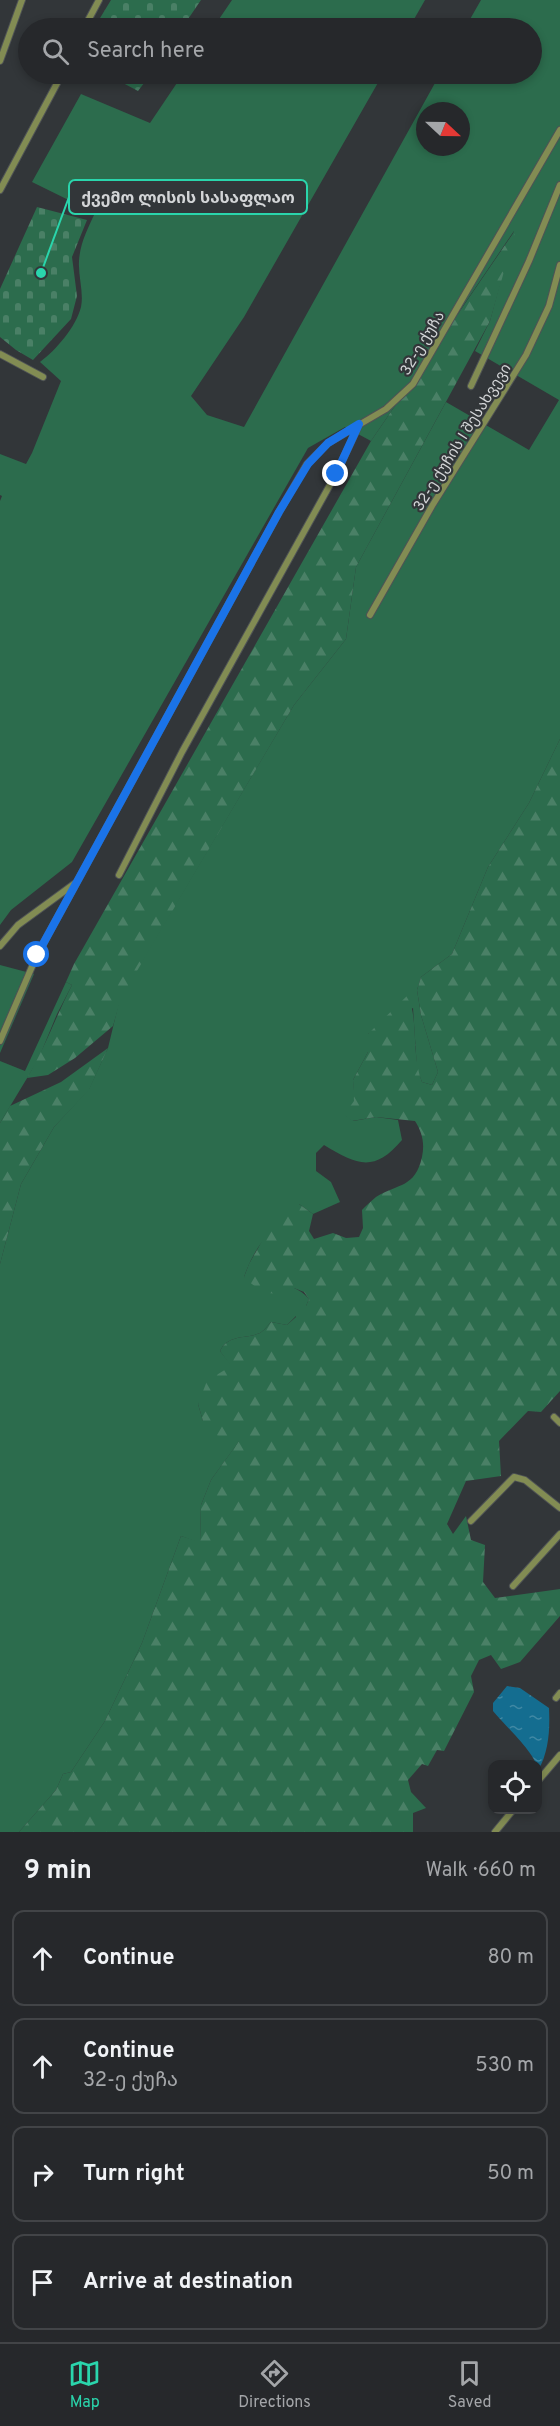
<!DOCTYPE html>
<meta charset="utf-8">
<style>
:root{--surface:#26282b;--page:#323437;--text:#f1f3f6;--muted:#a4a6a9;--line:#424447;--accent:#2ad5ac}
body{margin:0;font-family:Overpass,"Noto Sans Georgian",sans-serif;background:var(--page);color:var(--text)}
.controls{position:absolute;right:18px;bottom:18px;display:grid;overflow:hidden;border-radius:12px;box-shadow:0 3px 9px #0003}
.controls button{width:54px;height:54px;display:grid;place-items:center;padding:0;border:0;border-bottom:2px solid var(--line);background:var(--surface);color:var(--text);font:30px sans-serif}
.compass{position:absolute;left:416px;top:102px;width:54px;height:54px;border-radius:50%;background:var(--surface);box-shadow:0 3px 9px #0003;rotate:112deg}
.stop{position:absolute;width:18px;height:18px;margin:-14px;border:4px solid #1a73e8;border-radius:50%;background:#fff}
.stop.end{background:#1a73e8;border-color:#fff;box-shadow:0 2px 6px #0008}
.list{margin:0;padding:0;list-style:none}
h2{display:flex;justify-content:space-between;align-items:center;height:78px;margin:0;padding:0 24px;font-size:26px}
h2 small{font-size:20px;font-weight:400;color:var(--muted)}
.list li{display:grid;grid-template-columns:39px 1fr auto;gap:18px;align-items:center;box-sizing:border-box;height:96px;margin:0 12px 12px;padding:0 12px;border:2px solid var(--line);border-radius:12px}
.list b{display:block;font-size:22px;white-space:nowrap}
.list p{margin:0;font-size:20px;white-space:nowrap;color:var(--muted)}
.list em{font-size:20px;font-style:normal;color:var(--muted)}
.icon{flex:none;width:33px;height:33px;fill:none;stroke:currentColor;stroke-width:2;stroke-linecap:round;stroke-linejoin:round}
.map{position:relative;flex:none;width:560px;height:1832px;overflow:hidden}
.search{position:absolute;background:var(--surface);box-shadow:0 3px 9px #0003;left:18px;right:18px;top:18px;height:66px;display:flex;align-items:center;gap:15px;box-sizing:border-box;padding:0 21px;border-radius:33px;color:var(--muted);font-size:22px}
.sheet{height:510px;background:var(--surface)}
nav{display:flex;justify-content:space-around;align-items:center;box-sizing:border-box;height:84px;border-top:2px solid var(--line);background:var(--surface);font-size:16px;color:var(--muted)}
nav a{display:grid;justify-items:center;gap:3px}
nav .on{color:var(--accent)}
.map>svg:first-child{display:block}
.green{fill:#2c6c4d;fill-rule:evenodd}
.forest{fill:url(#forest-firs)}
.cemetery{fill:url(#cemetery-stones)}
.water{fill:url(#water-ripples)}
.lines{fill:none;stroke-linecap:round;stroke-linejoin:round}
.minor-casing{stroke:#4f5355;stroke-width:8}
.minor{stroke:#828c53;stroke-width:6}
.route{stroke:#1a73e8;stroke-width:8}
.labels{text-anchor:middle;stroke-width:4.5;stroke-linejoin:round;paint-order:stroke}
.street-label{font-size:15px;fill:#d3d5d7;stroke:#323639}
.leader{fill:none;stroke:#2ad5ac;stroke-width:2}
.callout-dot{fill:#2ad5ac;stroke:#323639;stroke-width:2}
.callout{fill:#323639;stroke:#2ad5ac;stroke-width:2}
.callout-label{font-size:16px;text-anchor:middle;font-weight:bold;fill:#d3d5d7}
</style>
<div class="map">
<svg width="560" height="1832" viewBox="0 0 560 1832">
<defs>
<pattern id="forest-firs" width="22" height="20" patternUnits="userSpaceOnUse" patternTransform="scale(1.5)"><rect width="22" height="20" fill="#2c6c4d"/><path d="M5 1l3.5 6h-7zM16 11l3.5 6h-7z" fill="#4a8066"/></pattern>
<pattern id="cemetery-stones" width="16" height="16" patternUnits="userSpaceOnUse" patternTransform="scale(1.5)"><rect width="16" height="16" fill="#2c6c4d"/><path d="M2 7V4a2 2 0 0 1 4 0v3zM10 15v-3a2 2 0 0 1 4 0v3z" fill="#4a8066"/></pattern>
<pattern id="water-ripples" width="26" height="14" patternUnits="userSpaceOnUse" patternTransform="scale(1.5)"><rect width="26" height="14" fill="#146d90"/><path d="M2 4q2-2 4 0t4 0M15 11q2-2 4 0t4 0" fill="none" stroke="#4088a4"/></pattern>
</defs>
<rect width="100%" height="100%" fill="#323639"/>
<path class="green" d="M 232,0 L 425,0 L 409,28 L 213,28 Z
M 481,0 L 560,0 L 560,739 L 529,803 L 488,867 L 452,954 L 421,977 L 417,990 L 421,1015 L 438,1072 L 432,1085 L 422,1082 L 417,1069 L 413,1008 L 368,1034 L 368,1052 L 353,1080 L 355,1101 L 345,1115 L 353,1121 L 376,1117 L 398,1120 L 402,1140 C 374,1173 357,1165 324,1145 L 316,1153 L 316,1171 L 331,1182 L 340,1202 L 313,1214 L 299,1204 C 273,1229 256,1242 244,1277 C 264,1281 296,1282 309,1299 L 306,1306 L 287,1325 L 271,1322 C 268,1325 264,1331 260,1333 C 246,1339 228,1334 220,1351 L 232,1366 L 198,1404 L 203,1421 L 240,1440 L 211,1480 L 201,1505 L 200,1543 L 181,1536 L 142,1643 L 105,1721 L 71,1772 L 63,1774 L 56,1790 L 19,1832 L 0,1832 L 0,1264 L 21,1184 L 54,1127 L 89,1089 L 108,1048 L 120,998 L 294,705 L 346,639 L 356,567 L 446,402 L 529,450 L 559,400 L 475,351 L 490,321 L 514,231 L 371,441 L 345,427 L 308,448 L 72,862 L 11,910 L 0,925 L 0,501 L 2,496 L 0,495 L 0,454 L 26,464 L 32,453 L 61,381 L 40,362 C 56,350 76,327 81,307 C 84,293 78,276 79,261 C 80,243 88,228 95,213 L 32,182 L 81,94 L 150,123 L 183,74 L 383,74 L 244,317 L 191,396 L 207,415 L 244,427 L 440,74 L 532,74 L 532,28 L 465,28 ZM 425,111 L 461,111 L 461,147 L 425,147 Z
M 0,965 L 34,974 L 0,1053 Z
M 66,982 L 72,985 L 57,1014 L 38,1060 L 0,1123 L 0,1061 L 25,1071 Z"/>
<path class="forest" d="M 516,229 L 490,321 L 356,567 L 346,639 L 294,705 L 121,998 L 113,1026 L 75,1058 L 48,1075 L 27,1078 C 45,1048 56,1016 72,985 L 66,982 L 74,964 L 371,441 Z
M 560,739 L 560,1391 L 541,1412 L 528,1411 L 499,1441 L 501,1476 L 466,1481 L 447,1524 L 453,1534 L 466,1516 L 471,1540 L 485,1545 L 483,1582 L 495,1598 L 560,1589 L 560,1616 L 520,1662 L 501,1669 L 491,1655 L 479,1660 L 471,1676 L 474,1692 L 444,1751 L 437,1750 L 428,1766 L 422,1764 L 408,1780 L 411,1792 L 426,1808 L 413,1813 L 413,1832 L 19,1832 L 56,1790 L 63,1774 L 71,1772 L 105,1721 L 142,1643 L 181,1536 L 200,1542 L 201,1505 L 211,1480 L 239,1441 L 199,1431 L 203,1421 L 198,1404 L 207,1381 L 231,1366 L 220,1351 C 228,1334 246,1339 260,1333 C 264,1331 268,1325 271,1322 L 287,1325 L 296,1317 L 296,1310 L 299,1305 L 306,1306 L 309,1299 L 304,1292 L 294,1288 C 276,1300 259,1292 244,1277 L 249,1264 L 284,1202 L 299,1204 L 313,1214 L 309,1231 L 314,1239 L 333,1233 L 346,1238 L 359,1237 L 363,1228 L 362,1210 C 366,1206 371,1201 376,1197 C 399,1183 415,1188 422,1157 C 425,1143 422,1132 415,1121 L 376,1117 L 352,1121 L 344,1115 L 354,1101 L 353,1080 L 368,1052 L 368,1034 L 408,995 C 419,1023 411,1054 422,1082 L 432,1085 L 438,1072 L 421,1015 L 417,990 L 421,977 L 452,954 L 488,867 L 529,803 Z
M 108,1048 L 89,1090 L 54,1127 L 21,1184 L 0,1264 L 0,1123 L 10,1106 L 61,1082 Z"/>
<path class="cemetery" d="M 111,0 L 201,0 L 182,28 L 94,28 Z
M 106,74 L 151,74 L 138,91 Z
M 37,207 L 87,220 L 72,257 L 77,296 L 71,319 L 33,360 L 16,350 L 0,337 L 0,289 Z"/>
<path class="water" d="M 507,1686 L 520,1688 L 549,1708 C 550,1730 549,1751 538,1771 C 537,1754 505,1726 493,1711 L 493,1703 Z"/>
<g class="lines">
<g class="minor-casing">
<path id="minor" d="M 84,28 L 99,0
M 0,61 L 22,0
M 0,190 L 62,74
M 0,354 L 43,377
M 471,386 L 529,261 L 560,185
M 370,615 L 432,506 L 526,355 L 549,306 L 560,265
M 119,875 L 182,752 L 336,474 L 359,425
M 0,946 L 18,925 L 74,884
M 0,1041 L 37,955 L 279,512 L 307,464 L 328,443 L 386,409 L 413,384 L 560,130
M 554,1417 L 560,1423
M 471,1521 L 514,1477 L 525,1480 L 560,1508
M 513,1586 L 560,1534
M 556,1698 L 560,1693
M 538,1781 L 560,1755
M 495,1832 L 513,1810"/>
</g>
<use href="#minor" class="minor"/>
</g>
<g class="lines">
<path class="route" d="M 37,955 L 279,512 L 308,464 L 328,443 L 359,424 L 336,474"/>
</g>
<g class="labels">
<g class="street-label">
<text transform="translate(422 343) rotate(-59)" y="5">32-ე ქუჩა</text>
<text transform="translate(462 437) rotate(-58)" y="5">32-ე ქუჩის I შესახვევი</text>
</g>
</g>
<path class="leader" d="M41 273L69 197"/>
<circle class="callout-dot" cx="41" cy="273" r="6"/>
<rect class="callout" x="69" y="180" width="238" height="34" rx="6"/>
<g class="callout-label">
<text x="188" y="203">ქვემო ლისის სასაფლაო</text>
</g>
</svg>
<div class="controls">
<button><svg class="icon" aria-label="locate" viewBox="0 0 24 24"><circle cx="12" cy="12" r="6"/><path d="M12 2v4M12 18v4M2 12h4M18 12h4"/></svg></button>
</div>
<svg class="compass" viewBox="-18 -18 36 36"><path d="M0-13l5 13h-10z" fill="#e53935"/><path d="M0 13l5-13h-10z" fill="#a4a6a9"/></svg>
<div class="stop" style="left:37px;top:955px"></div>
<div class="stop end" style="left:336px;top:474px"></div>
<div class="search"><svg class="icon" aria-label="search" viewBox="0 0 24 24"><circle cx="10" cy="10" r="6"/><path d="M15 15l6 6"/></svg>Search here</div>
</div>
<section class="sheet">
<h2>9 min<small>Walk · 660 m</small></h2>
<ul class="list">
<li><svg class="icon" aria-label="ahead" viewBox="0 0 24 24"><path d="M12 20V5M6 11l6-6 6 6"/></svg><div><b>Continue</b></div><em>80 m</em></li>
<li><svg class="icon" aria-label="ahead" viewBox="0 0 24 24"><path d="M12 20V5M6 11l6-6 6 6"/></svg><div><b>Continue</b><p>32-ე ქუჩა</p></div><em>530 m</em></li>
<li><svg class="icon" aria-label="right" viewBox="0 0 24 24"><path d="M7 20v-9h11M14 6l5 5-5 5"/></svg><div><b>Turn right</b></div><em>50 m</em></li>
<li><svg class="icon" aria-label="arrive" viewBox="0 0 24 24"><path d="M6 21V4h12l-3 4 3 4H6"/></svg><div><b>Arrive at destination</b></div></li>
</ul>
</section>
<nav>
<a class="on"><svg class="icon" aria-label="map" viewBox="0 0 24 24"><path d="M3 6l6-2 6 2 6-2v14l-6 2-6-2-6 2zM9 4v14M15 6v14"/></svg>Map</a>
<a><svg class="icon" aria-label="directions" viewBox="0 0 24 24"><path d="M12 3l9 9-9 9-9-9zM9 14v-3h6M13 9l2 2-2 2"/></svg>Directions</a>
<a><svg class="icon" aria-label="saved" viewBox="0 0 24 24"><path d="M7 4h10v16l-5-4-5 4z"/></svg>Saved</a>
</nav>
